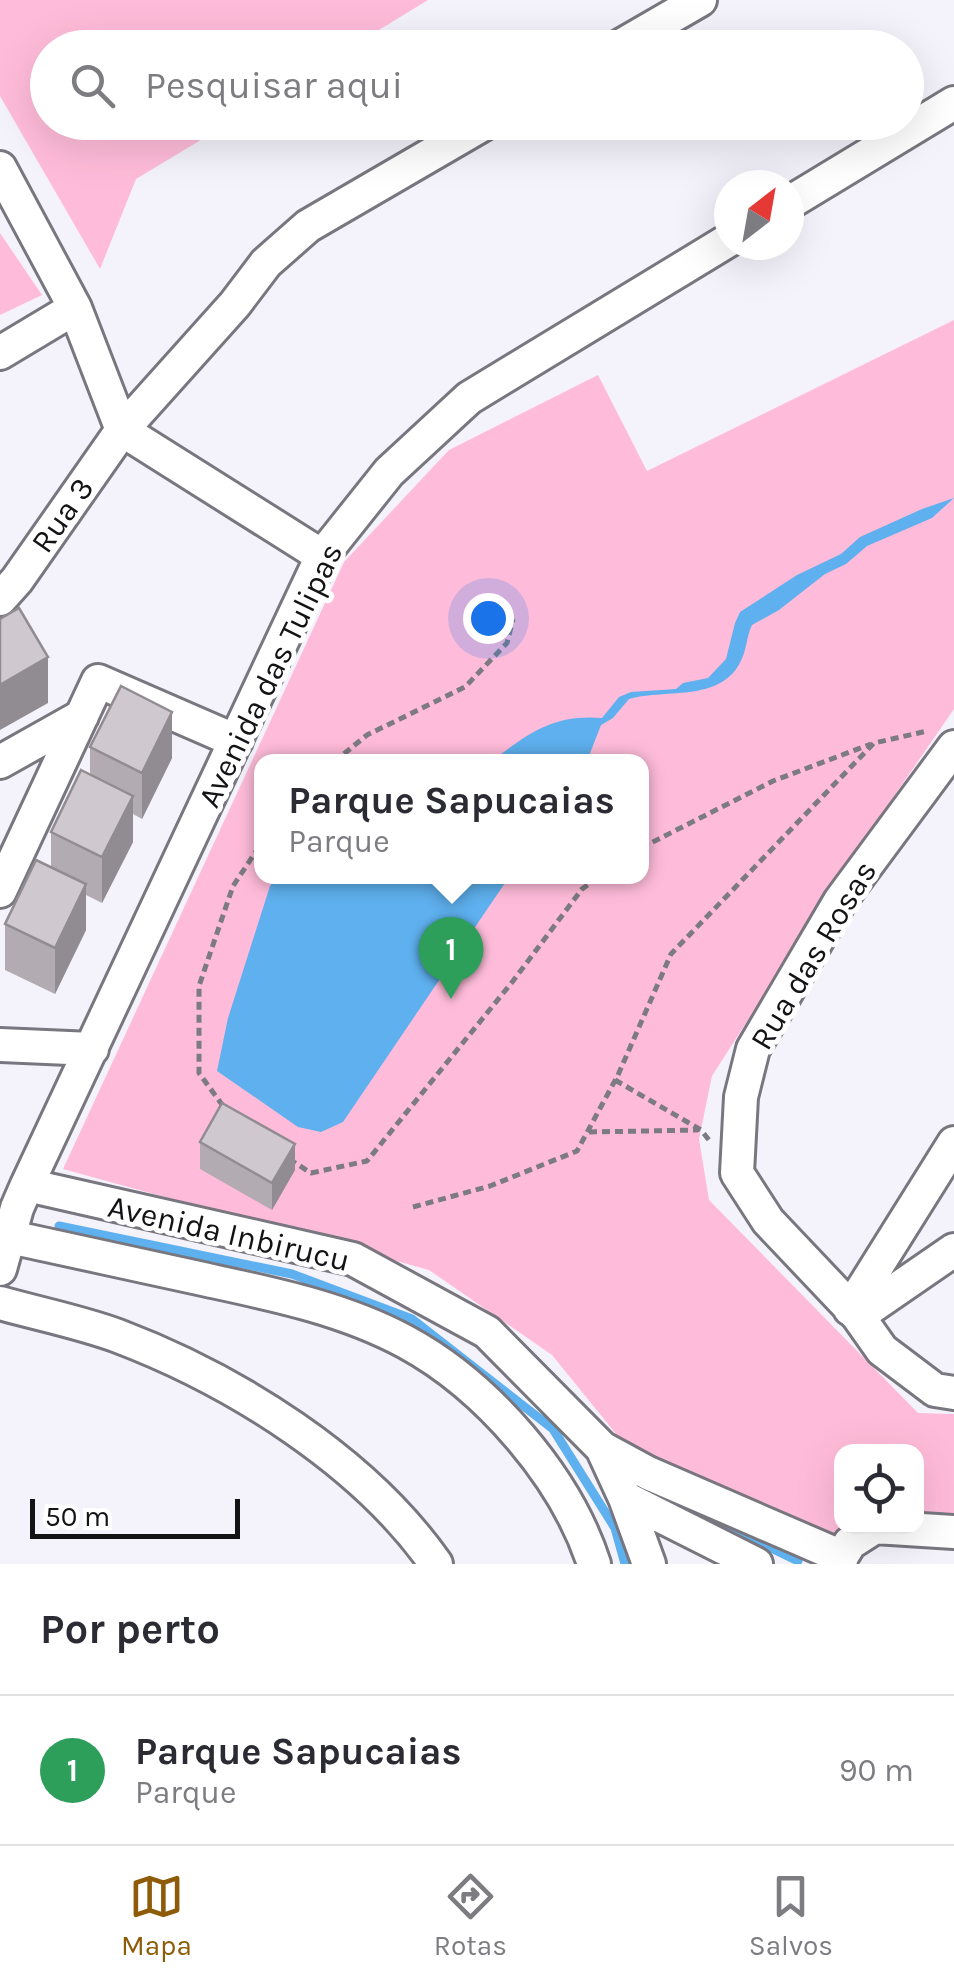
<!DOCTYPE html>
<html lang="pt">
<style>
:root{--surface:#fff;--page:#f2f2f3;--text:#2b2b33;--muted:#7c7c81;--line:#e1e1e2;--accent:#8e5b09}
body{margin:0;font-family:Karla,sans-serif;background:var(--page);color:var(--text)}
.controls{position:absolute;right:30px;bottom:30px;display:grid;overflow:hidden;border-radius:20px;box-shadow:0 10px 40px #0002}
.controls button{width:90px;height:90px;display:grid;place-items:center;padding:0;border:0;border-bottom:2px solid var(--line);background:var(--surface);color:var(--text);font:50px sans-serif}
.compass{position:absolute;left:714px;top:170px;width:90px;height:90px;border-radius:50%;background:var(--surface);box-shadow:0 10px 40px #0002;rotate:31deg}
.scale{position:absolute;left:30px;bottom:25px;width:210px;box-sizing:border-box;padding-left:10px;border:5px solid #131316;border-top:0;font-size:28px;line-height:35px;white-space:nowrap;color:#131316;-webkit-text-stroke:8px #fff;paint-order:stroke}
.you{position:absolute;left:488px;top:618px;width:35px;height:35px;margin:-25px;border:8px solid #fff;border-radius:50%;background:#1a73e8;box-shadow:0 0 0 15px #1a73e833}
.badge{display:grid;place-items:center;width:65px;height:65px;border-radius:50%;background:var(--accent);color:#fff;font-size:32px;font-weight:700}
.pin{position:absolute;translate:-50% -82px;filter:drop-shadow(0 2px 5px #0008)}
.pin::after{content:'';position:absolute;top:52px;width:35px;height:30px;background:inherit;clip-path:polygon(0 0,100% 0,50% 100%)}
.popup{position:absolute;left:254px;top:754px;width:395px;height:130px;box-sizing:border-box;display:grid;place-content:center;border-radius:20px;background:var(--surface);filter:drop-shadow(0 2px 8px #0005);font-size:32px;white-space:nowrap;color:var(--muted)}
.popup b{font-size:38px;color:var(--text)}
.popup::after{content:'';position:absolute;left:50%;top:100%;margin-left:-20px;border:20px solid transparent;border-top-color:var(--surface)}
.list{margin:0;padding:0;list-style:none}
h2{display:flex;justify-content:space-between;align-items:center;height:130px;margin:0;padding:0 40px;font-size:42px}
h2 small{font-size:32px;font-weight:400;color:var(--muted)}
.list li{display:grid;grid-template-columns:65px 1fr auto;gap:30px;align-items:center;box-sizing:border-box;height:150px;padding:0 40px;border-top:2px solid var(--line)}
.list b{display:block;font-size:38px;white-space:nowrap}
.list p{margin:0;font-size:32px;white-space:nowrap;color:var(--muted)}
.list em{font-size:32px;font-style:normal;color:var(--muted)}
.icon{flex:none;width:55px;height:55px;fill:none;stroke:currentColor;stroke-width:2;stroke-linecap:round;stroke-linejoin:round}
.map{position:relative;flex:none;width:954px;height:1564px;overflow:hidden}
.search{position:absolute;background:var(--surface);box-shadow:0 10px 40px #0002;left:30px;right:30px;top:30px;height:110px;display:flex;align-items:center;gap:25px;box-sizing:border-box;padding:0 35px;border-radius:55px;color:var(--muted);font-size:38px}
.sheet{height:280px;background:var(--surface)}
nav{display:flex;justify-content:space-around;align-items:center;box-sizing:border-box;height:140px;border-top:2px solid var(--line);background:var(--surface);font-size:28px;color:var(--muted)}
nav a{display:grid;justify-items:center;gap:5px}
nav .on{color:var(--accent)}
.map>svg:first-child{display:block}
.green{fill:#ffbcda;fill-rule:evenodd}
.water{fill:#5eb0ee}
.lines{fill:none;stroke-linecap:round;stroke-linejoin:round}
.stream{stroke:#5eb0ee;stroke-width:9}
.minor-casing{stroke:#78767e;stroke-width:38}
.path{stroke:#7c7b81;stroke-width:5;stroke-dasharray:8 5;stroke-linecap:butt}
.minor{stroke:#fff;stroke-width:32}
.wall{fill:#b2acb2}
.shaded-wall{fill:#918c91}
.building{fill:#cfc8cf;stroke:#918c91;stroke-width:2.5}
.labels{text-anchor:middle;stroke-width:10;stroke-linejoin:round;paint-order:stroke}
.street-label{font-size:32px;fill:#131316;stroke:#fff}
</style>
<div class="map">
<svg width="954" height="1564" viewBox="0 0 954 1564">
<rect width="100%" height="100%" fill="#f4f2fb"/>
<path class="green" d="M 0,0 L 428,0 L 351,47 L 48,48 L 48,122 L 229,123 L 136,179 L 100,269 L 0,96 Z
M 0,233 L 42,295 L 0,315 Z
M 954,320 L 954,709 L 859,847 L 712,1076 L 699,1139 L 709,1200 L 918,1413 L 954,1414 L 954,1517 L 917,1517 L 916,1452 L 842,1452 L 842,1526 L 863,1527 L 830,1545 L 621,1440 L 552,1355 L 429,1270 L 63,1169 L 344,562 L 449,450 L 598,375 L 647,471 ZM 261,762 L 641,762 L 641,876 L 261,876 Z"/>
<path class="water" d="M 954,498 L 932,518 L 867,546 L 846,564 L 825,574 L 779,610 L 752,625 C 747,635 747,646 743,656 C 725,704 667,688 629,699 L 613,718 L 601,725 L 587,761 L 492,761 C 529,733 553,714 602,718 L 619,697 L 631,692 L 676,689 L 683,683 L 708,678 L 726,659 L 735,623 L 740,612 L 797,575 L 841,554 L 860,537 L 922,509 Z
M 278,876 L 509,877 L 343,1122 L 321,1132 L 298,1127 L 217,1071 L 228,1018 L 270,886 Z"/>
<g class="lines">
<path class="stream" d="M 59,1226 L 292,1274 L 412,1319 L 553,1429 L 615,1528 L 625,1564
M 683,1505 L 798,1561"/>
<g class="minor-casing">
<path id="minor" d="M 617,48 L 700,0
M 0,168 L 75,308 L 122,430 L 322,556
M 789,203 L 954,103
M 0,353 L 75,308
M 0,599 L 17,580 L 122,430 L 235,304 L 266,263 L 308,226 L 487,122
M 954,747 L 840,901 L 753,1049 L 741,1097 L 737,1173 L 768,1221 L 858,1316 L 882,1350 L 935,1390 L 954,1393
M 0,762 L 82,716
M 0,891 L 98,681 L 236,741
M 0,1045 L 92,1049
M 27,1185 L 353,1259 L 487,1332 L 602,1448 L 625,1498 L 649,1564
M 10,1237 C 74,1251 139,1265 203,1279 C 272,1294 343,1308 406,1342 C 487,1386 566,1477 594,1564
M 0,1269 L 17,1208 L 27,1185 L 322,556 L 389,472 L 469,398 L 729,240
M 0,1303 C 39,1314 80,1322 118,1336 C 234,1380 364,1461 436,1564
M 850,1309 L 954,1143
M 858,1316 L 954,1250
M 602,1448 L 648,1473 L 842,1557
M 625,1498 L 756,1564
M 837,1564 L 850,1543 L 875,1527 L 954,1532"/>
</g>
<path class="path" d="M 334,762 L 367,735 L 465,687 L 507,643 L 513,619
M 641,848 L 773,781 L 871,744
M 615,1080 L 701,1130 L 709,1140
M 223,1106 L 199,1073 L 199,986 L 233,886 L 261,844
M 589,1132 L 698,1130
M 289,1159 L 311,1173 L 367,1161 L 513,981 L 582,889 L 600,876
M 413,1207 L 490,1186 L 577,1151 L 618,1075 L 671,954 L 874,743 L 927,731"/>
<use href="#minor" class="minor"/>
</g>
<path class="wall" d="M 90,747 L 172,758 L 142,819 L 133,814 L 133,842 L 102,903 L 86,895 L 86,930 L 55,994 L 5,970 L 5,924 L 51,867 L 51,832 L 90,775 Z
M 200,1142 L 295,1170 L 272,1210 L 200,1169 Z"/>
<path class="shaded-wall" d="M 48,657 L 48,703 L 0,730 L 0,685 Z
M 172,712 L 172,758 L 142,819 L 142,773 Z
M 133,796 L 133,842 L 102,903 L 102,857 Z
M 86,884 L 86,930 L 55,994 L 55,948 Z
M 295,1144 L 295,1170 L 272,1210 L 272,1183 Z"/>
<path class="building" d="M 19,608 L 48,657 L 0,685 L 0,619 Z
M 121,686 L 172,712 L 142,773 L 90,747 Z
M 81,770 L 133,796 L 102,857 L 51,832 Z
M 36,860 L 86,884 L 55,948 L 5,924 Z
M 222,1103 L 295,1144 L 272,1183 L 200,1142 Z"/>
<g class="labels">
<g class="street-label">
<text transform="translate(62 515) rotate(-55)" y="11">Rua 3</text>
<text transform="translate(270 675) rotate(-64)" y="11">Avenida das Tulipas</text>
<text transform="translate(813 955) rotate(-59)" y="11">Rua das Rosas</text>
<text transform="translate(229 1233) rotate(13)" y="11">Avenida Inbirucu</text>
</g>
</g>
</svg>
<div class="controls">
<button><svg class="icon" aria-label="locate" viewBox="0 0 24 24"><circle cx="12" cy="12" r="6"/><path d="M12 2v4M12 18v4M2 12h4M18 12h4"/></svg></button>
</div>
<svg class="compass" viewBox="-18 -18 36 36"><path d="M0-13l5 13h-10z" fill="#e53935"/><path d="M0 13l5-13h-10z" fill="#7c7c81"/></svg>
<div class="scale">50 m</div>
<div class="you"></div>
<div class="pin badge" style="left:451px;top:999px;background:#2e9e5b">1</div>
<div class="popup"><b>Parque Sapucaias</b>Parque</div>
<div class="search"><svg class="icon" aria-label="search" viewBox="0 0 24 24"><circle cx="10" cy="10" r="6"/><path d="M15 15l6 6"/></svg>Pesquisar aqui</div>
</div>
<section class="sheet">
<h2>Por perto<small></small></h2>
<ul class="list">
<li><span class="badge" style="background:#2e9e5b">1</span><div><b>Parque Sapucaias</b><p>Parque</p></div><em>90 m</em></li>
</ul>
</section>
<nav>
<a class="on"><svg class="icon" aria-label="map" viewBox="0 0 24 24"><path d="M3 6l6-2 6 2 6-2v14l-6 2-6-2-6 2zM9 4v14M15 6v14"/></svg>Mapa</a>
<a><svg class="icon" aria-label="directions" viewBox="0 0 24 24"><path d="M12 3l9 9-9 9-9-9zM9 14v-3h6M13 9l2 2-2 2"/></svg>Rotas</a>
<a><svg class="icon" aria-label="saved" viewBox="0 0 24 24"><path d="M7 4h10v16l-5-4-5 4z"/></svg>Salvos</a>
</nav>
